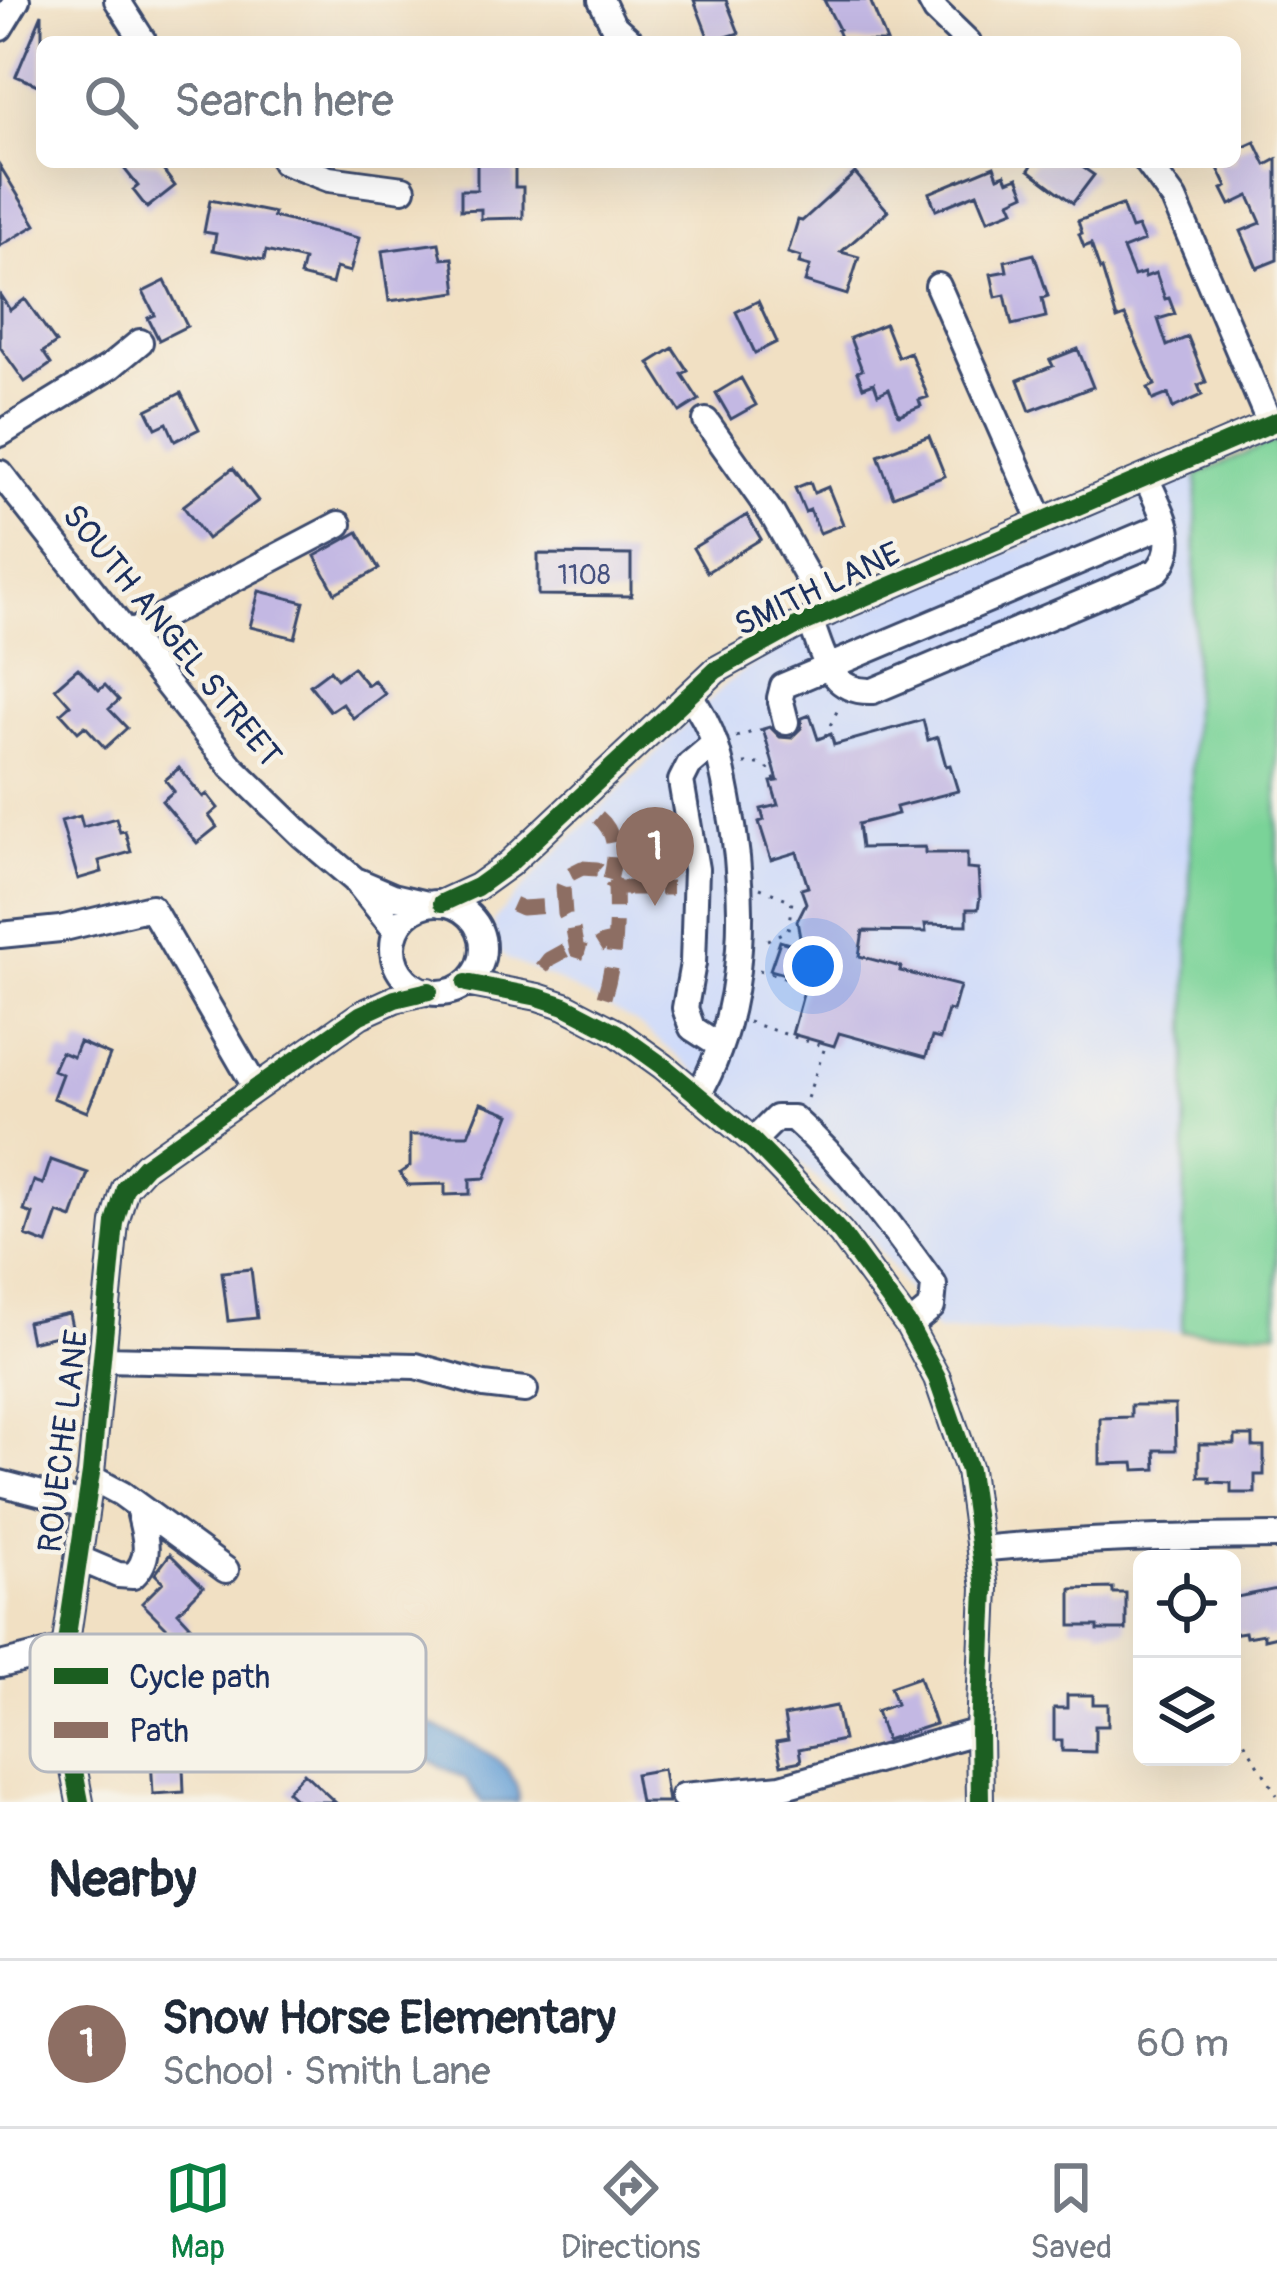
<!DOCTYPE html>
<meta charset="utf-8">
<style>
:root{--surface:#fff;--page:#f2f2f3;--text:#1f2937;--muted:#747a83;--line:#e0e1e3;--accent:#0b8043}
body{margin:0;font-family:Pangolin,sans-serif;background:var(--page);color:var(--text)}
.controls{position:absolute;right:36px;bottom:36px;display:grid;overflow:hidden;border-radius:18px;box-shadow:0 12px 48px #0002}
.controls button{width:108px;height:108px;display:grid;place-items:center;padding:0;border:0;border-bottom:3px solid var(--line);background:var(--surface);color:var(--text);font:60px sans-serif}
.you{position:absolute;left:813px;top:966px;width:42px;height:42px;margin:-30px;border:9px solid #fff;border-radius:50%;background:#1a73e8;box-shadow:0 0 0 18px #1a73e833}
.badge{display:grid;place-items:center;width:78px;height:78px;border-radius:50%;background:var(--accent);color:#fff;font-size:39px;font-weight:700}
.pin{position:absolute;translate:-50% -99px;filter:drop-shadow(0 3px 6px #0008)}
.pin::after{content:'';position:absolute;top:63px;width:42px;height:36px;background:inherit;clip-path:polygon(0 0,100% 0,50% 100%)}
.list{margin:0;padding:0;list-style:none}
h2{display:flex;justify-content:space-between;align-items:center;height:156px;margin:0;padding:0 48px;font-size:51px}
h2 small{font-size:39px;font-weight:400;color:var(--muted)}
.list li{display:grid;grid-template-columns:78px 1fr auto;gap:36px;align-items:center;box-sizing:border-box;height:168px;padding:0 48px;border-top:3px solid var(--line)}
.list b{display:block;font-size:45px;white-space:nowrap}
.list p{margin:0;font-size:39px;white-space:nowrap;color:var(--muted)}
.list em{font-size:39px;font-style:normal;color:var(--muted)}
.icon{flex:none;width:66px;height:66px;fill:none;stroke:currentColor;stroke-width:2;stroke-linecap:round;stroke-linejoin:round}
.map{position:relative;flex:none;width:1277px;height:1802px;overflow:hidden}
.search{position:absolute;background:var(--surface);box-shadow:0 12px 48px #0002;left:36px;right:36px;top:36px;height:132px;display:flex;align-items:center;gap:30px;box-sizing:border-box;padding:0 42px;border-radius:18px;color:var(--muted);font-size:45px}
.sheet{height:324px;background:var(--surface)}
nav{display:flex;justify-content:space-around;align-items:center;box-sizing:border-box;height:168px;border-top:3px solid var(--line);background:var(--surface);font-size:33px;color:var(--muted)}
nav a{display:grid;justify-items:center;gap:6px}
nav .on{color:var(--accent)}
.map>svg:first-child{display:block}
.built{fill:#cedafa;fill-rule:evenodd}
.green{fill:#7ad398;stroke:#4a817b;stroke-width:3}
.water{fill:#67a0d6;stroke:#41689a;stroke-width:3}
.building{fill:#c3b8e3}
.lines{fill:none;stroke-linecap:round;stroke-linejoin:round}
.minor-casing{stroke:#3b4a6d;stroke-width:30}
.path{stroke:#3b4a6d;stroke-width:3;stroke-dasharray:3 9;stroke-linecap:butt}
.minor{stroke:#fff;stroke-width:24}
.quiet{stroke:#8d6e63;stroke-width:15;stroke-dasharray:30 15;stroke-linecap:butt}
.cycleway-casing{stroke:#f7f3e8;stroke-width:26}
.cycleway{stroke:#1b5e20;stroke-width:18}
.labels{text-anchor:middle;stroke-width:9;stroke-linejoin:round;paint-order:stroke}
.number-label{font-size:27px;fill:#45517f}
.street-label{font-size:33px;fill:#1b2f5e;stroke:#f7f3e8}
.key{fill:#f7f3e8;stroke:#b5b8bf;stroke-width:3}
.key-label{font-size:33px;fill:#1b2f5e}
</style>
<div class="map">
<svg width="1277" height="1802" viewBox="0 0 1277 1802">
<rect width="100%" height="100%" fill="#f7f3e8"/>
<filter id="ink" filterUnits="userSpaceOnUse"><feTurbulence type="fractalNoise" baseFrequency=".00833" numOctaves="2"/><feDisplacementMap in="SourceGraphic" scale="24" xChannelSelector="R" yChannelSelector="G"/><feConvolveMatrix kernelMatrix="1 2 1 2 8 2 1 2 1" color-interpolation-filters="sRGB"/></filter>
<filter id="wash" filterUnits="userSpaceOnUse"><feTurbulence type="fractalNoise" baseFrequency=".004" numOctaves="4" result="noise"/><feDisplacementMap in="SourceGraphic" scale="48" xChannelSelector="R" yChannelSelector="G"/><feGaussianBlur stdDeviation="2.7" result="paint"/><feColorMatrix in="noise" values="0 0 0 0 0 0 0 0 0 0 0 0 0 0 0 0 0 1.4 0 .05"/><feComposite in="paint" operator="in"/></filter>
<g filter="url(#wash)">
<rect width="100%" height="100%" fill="#f1e0c3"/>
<path class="built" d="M 1197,475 L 1182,1332 L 936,1331 L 874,1242 L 789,1149 L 637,1023 L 556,980 L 507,959 L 494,945 L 494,920 L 550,859 L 728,682 L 786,642 ZM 810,715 L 818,738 L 831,734 L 834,745 L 922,720 L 929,740 L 938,738 L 946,766 L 951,766 L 958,791 L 896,807 L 898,814 L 858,824 L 861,848 L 966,853 L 967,869 L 978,870 L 980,897 L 978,908 L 967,909 L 967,924 L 925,924 L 925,932 L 863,931 L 859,956 L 900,966 L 900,971 L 960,987 L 954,1011 L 948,1011 L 941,1038 L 932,1037 L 926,1057 L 839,1033 L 833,1046 L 792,1034 L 807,980 L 770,969 L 780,941 L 804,949 L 806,943 L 800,936 L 797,921 L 806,903 L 808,887 L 797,852 L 771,859 L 760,823 L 764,820 L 761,809 L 778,805 L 771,783 L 778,780 L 764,729 Z"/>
<path class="green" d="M 1277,440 L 1277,1331 L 1182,1332 L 1197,475 Z"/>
<path class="water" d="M 401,1692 C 404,1702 407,1710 415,1716 C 447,1737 522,1753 518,1802 L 482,1802 L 466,1779 L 413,1752 L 397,1741 L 383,1722 C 384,1712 397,1702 401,1692 Z"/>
<g id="blocks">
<path class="building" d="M 694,0 L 726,0 L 739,33 L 710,42 Z
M 824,0 L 870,0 L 887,42 L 842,42 L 837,30 L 839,29 Z
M 42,14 L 42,87 L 16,76 Z
M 1255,142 L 1266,165 L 1277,159 L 1277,260 L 1257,268 L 1241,231 L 1261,223 L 1249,196 L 1230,205 L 1222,189 L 1227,187 L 1215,162 L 1235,162 L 1235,151 Z
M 119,162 L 157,162 L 175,186 L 147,208 L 133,190 L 138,186 Z
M 477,162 L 515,162 L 515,187 L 523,187 L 523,218 L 481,219 L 481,209 L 461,210 L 461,190 L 477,190 Z
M 1034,162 L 1075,162 L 1094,175 L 1073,203 L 1029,170 Z
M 0,166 L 36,225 L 0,246 Z
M 994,166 L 998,177 L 1005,174 L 1008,181 L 1018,177 L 1025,194 L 1010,201 L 1014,210 L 988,220 L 977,193 L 936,210 L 929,193 Z
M 855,173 L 888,211 L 841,252 L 859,257 L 847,295 L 805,282 L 810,266 L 799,263 L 801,257 L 788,253 L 798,220 L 802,221 Z
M 210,200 L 274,213 L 273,217 L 359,238 L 350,272 L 336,268 L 332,284 L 300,276 L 304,260 L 266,251 L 264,260 L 213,250 L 216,234 L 204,232 Z
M 1122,205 L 1131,229 L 1138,227 L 1144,241 L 1123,249 L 1134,276 L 1144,273 L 1145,277 L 1156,273 L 1165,299 L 1169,298 L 1175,314 L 1158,319 L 1167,346 L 1188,337 L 1206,382 L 1198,385 L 1202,395 L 1173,408 L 1168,394 L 1153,400 L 1148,388 L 1155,385 L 1125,316 L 1117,319 L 1102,269 L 1100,270 L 1091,244 L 1084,247 L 1079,234 L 1082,233 L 1078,221 Z
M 439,243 L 442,259 L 453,258 L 457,292 L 389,301 L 382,251 Z
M 1034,254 L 1048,296 L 1042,298 L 1046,317 L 1012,325 L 1005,295 L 996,297 L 991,274 L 1007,271 L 1005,261 Z
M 165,281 L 187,326 L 159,340 L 148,318 L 155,315 L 143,292 Z
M 0,295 L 10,310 L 25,299 L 56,343 L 43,352 L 51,364 L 25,382 L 0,347 Z
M 758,301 L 777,342 L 755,353 L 736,312 Z
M 885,324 L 898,357 L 910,352 L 928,397 L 919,400 L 921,406 L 899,415 L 889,389 L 878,394 L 874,383 L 863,387 L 857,372 L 862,370 L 850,338 Z
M 673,348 L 688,371 L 682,374 L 699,400 L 680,412 L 649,363 Z
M 1078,349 L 1093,387 L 1030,411 L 1018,380 L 1053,366 L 1050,360 Z
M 741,378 L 756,405 L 731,419 L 716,393 Z
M 181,393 L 199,429 L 175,441 L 167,423 L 156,428 L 147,410 Z
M 929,436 L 945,476 L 893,496 L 878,455 Z
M 233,468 L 258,501 L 207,539 L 183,506 Z
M 810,482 L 814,493 L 828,487 L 843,524 L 820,533 L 810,510 L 805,512 L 795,488 Z
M 747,515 L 761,539 L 707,572 L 693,548 Z
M 358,532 L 379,569 L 335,593 L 315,556 Z
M 538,554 L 631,555 L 631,596 L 538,595 Z
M 259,591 L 304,602 L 295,638 L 250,627 Z
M 353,667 L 367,685 L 374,680 L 385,694 L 353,718 L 342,703 L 330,711 L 310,685 L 330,670 L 337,679 Z
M 78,668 L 99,690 L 105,685 L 119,700 L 109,709 L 127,728 L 105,748 L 85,726 L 78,732 L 61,713 L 70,705 L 55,688 Z
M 810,715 L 818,739 L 831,734 L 834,745 L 923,720 L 928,740 L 938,737 L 946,766 L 950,765 L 958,791 L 896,807 L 898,814 L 858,824 L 861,848 L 925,847 L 925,853 L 967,853 L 967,869 L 978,870 L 980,897 L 978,909 L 967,909 L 967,925 L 925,924 L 926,932 L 863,931 L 859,956 L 901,967 L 900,971 L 960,986 L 953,1011 L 948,1010 L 940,1039 L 932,1037 L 926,1057 L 839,1033 L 834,1046 L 792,1034 L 807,980 L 770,970 L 780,941 L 802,948 L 797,921 L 806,903 L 801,889 L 808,887 L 797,852 L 771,860 L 759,822 L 764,820 L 761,809 L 778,805 L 771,782 L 778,781 L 763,729 L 770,727 L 780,737 L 791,738 L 801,728 L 802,718 Z
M 179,768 L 203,797 L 207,794 L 218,808 L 209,816 L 217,827 L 197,843 L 162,801 L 174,791 L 165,780 Z
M 80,816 L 83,827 L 116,818 L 120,832 L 125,831 L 131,852 L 99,861 L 102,872 L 78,879 L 61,821 Z
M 79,1042 L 110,1055 L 87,1112 L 53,1098 L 62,1074 L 53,1070 L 61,1052 L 73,1057 Z
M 481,1103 L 510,1114 L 485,1178 L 470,1179 L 470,1194 L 445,1195 L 445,1184 L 408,1185 L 400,1173 L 410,1166 L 410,1135 L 468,1135 Z
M 51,1160 L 88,1173 L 72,1218 L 58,1213 L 47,1244 L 26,1236 L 33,1214 L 24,1211 L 34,1181 L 43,1184 Z
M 251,1269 L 257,1318 L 228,1321 L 222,1272 Z
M 69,1313 L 73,1332 L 31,1342 L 27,1322 Z
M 1131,1405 L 1175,1405 L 1176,1450 L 1155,1450 L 1156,1469 L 1135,1470 L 1134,1463 L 1100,1464 L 1100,1418 L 1131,1417 Z
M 1235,1436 L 1253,1436 L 1253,1447 L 1264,1447 L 1264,1475 L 1255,1475 L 1255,1493 L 1231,1493 L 1231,1483 L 1210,1482 L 1210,1477 L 1199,1477 L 1199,1444 L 1235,1444 Z
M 170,1554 L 203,1587 L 178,1612 L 190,1625 L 177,1638 L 142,1603 L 163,1582 L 155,1574 Z
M 1113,1588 L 1113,1593 L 1126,1593 L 1126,1630 L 1098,1630 L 1098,1626 L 1071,1626 L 1071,1589 Z
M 1277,1589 L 1277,1636 L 1264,1639 L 1264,1634 L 1246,1637 L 1245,1632 L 1232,1634 L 1232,1598 Z
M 919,1677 L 935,1724 L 886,1740 L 876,1711 L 896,1704 L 890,1687 Z
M 173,1689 L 177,1767 L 183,1767 L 184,1792 L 153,1794 L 150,1739 L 132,1740 L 129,1691 Z
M 1067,1695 L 1093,1695 L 1093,1704 L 1108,1704 L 1108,1726 L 1095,1726 L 1095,1752 L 1062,1751 L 1062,1740 L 1054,1740 L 1054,1708 L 1067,1708 Z
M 836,1706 L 843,1740 L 799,1749 L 801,1761 L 781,1765 L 776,1742 L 788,1740 L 784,1716 Z
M 663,1769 L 668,1802 L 640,1802 L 635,1774 Z
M 304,1773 L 335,1802 L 299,1802 L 287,1791 Z"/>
</g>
</g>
<g filter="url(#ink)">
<use href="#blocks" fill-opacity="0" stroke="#3b4a6d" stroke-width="3"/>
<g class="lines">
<g class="minor-casing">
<path id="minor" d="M 117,0 L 144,42
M 601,0 L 613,25 L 632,42
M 930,0 L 936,11 L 968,42
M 0,28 L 17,0
M 284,162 L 329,179 L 403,189
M 1147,162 L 1174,199 L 1270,424
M 938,286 L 1042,522
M 706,421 L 772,514 L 828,613
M 0,434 L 111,366 L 140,342
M 0,473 L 231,766 L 302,835 L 355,880 L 396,931
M 810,620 C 824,655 828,693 873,691 L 1157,571 C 1183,541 1159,509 1146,477
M 129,634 L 339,524
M 690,696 C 714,728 721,760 728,798 C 747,894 748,1008 698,1095
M 786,722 L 780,698 L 783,686 L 1165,525
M 715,743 L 689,765 L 681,781 L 696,869 L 693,963 L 685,1008 L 692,1028 L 720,1046
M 358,881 L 393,896 L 427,904
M 442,903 L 477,887 L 509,864 L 716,670 L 792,628 L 1277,421
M393 948a45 45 0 1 1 90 0a45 45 0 1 1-90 0Z
M 0,935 L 60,929 L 151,907 L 256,1088
M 466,983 L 538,997 L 565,1006 L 617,1033 L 663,1066 L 753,1141 L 790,1179 L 841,1233 L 909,1326 L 937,1378 L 969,1470 L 985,1588 L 979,1731 L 980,1802
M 753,1141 L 776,1118 L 793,1118 C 848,1167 891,1225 934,1285 L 932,1307 L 909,1326
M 104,1359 L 416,1366 L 484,1385 L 525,1390
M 90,1477 L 122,1494 L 226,1570
M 0,1483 L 85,1505
M 980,1549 C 1079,1539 1177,1537 1277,1536
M 78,1558 L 118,1575 L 133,1576 C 155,1555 143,1532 138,1506
M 0,1665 L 65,1649
M 683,1796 L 781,1787 L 979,1731
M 80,1802 L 70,1750 L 65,1649 L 91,1473 L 115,1223 L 125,1188 L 145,1166 L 360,1015 L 395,999 L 429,991"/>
</g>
<path class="path" d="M 825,736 L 840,705
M 736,737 L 763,729
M 744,764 C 760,762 771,766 775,781
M 760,888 L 792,901 L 788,930 L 763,942
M 759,970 L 803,983
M 748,1022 L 825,1047 L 805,1104
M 1232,1722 L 1277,1795"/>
<use href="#minor" class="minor"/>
<path class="quiet" d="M 598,817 C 618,834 616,857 610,880
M 615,888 L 672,888
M 513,904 L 522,908 L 566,905
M 542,968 L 549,959 L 575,945
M 604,997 C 616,959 616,924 615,885 L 597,869 L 582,868 L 568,875 L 563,887 L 565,914 L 573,929 L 577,950 L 587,953 L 603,943 L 616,940"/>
<g class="cycleway-casing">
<path id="cycleway" d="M 442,903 L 477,887 L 509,864 L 716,670 L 792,628 L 1277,421
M 466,983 L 538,997 L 565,1006 L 617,1033 L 663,1066 L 753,1141 L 790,1179 L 841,1233 L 909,1326 L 937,1378 L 969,1470 L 985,1588 L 979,1731 L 980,1802
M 80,1802 L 70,1750 L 65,1649 L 91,1473 L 115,1223 L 125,1188 L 145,1166 L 360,1015 L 395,999 L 429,991"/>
</g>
<use href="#cycleway" class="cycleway"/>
</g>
</g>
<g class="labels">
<g class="number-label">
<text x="584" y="584">1108</text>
</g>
<g class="street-label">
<text transform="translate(817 588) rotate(-25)" y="12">SMITH LANE</text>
<text transform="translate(173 635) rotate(51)" y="12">SOUTH ANGEL STREET</text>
<text transform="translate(62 1441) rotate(-83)" y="12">ROUECHE LANE</text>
</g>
</g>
<rect x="30" y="1634" width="396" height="138" rx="18" class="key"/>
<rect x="54" y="1668" width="54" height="16" fill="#1b5e20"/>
<rect x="54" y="1722" width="54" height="16" fill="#8d6e63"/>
<g class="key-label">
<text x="129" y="1688">Cycle path</text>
<text x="129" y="1742">Path</text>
</g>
</svg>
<div class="controls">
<button><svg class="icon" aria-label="locate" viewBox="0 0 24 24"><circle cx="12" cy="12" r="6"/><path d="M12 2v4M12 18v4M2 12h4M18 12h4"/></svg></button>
<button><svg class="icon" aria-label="layers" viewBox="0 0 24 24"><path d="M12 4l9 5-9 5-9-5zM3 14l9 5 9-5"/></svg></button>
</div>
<div class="you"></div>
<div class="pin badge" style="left:655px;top:906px;background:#8d6e63">1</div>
<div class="search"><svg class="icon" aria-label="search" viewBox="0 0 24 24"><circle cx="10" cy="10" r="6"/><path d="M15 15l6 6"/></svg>Search here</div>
</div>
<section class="sheet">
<h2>Nearby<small></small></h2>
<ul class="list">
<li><span class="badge" style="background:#8d6e63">1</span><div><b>Snow Horse Elementary</b><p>School · Smith Lane</p></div><em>60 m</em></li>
</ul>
</section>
<nav>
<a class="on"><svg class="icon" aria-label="map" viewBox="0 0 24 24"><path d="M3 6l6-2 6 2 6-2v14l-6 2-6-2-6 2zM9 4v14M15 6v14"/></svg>Map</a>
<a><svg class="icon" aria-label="directions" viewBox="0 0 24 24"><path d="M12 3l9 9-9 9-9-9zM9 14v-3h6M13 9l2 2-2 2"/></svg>Directions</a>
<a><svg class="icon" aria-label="saved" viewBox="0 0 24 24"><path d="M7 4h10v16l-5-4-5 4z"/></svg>Saved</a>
</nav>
